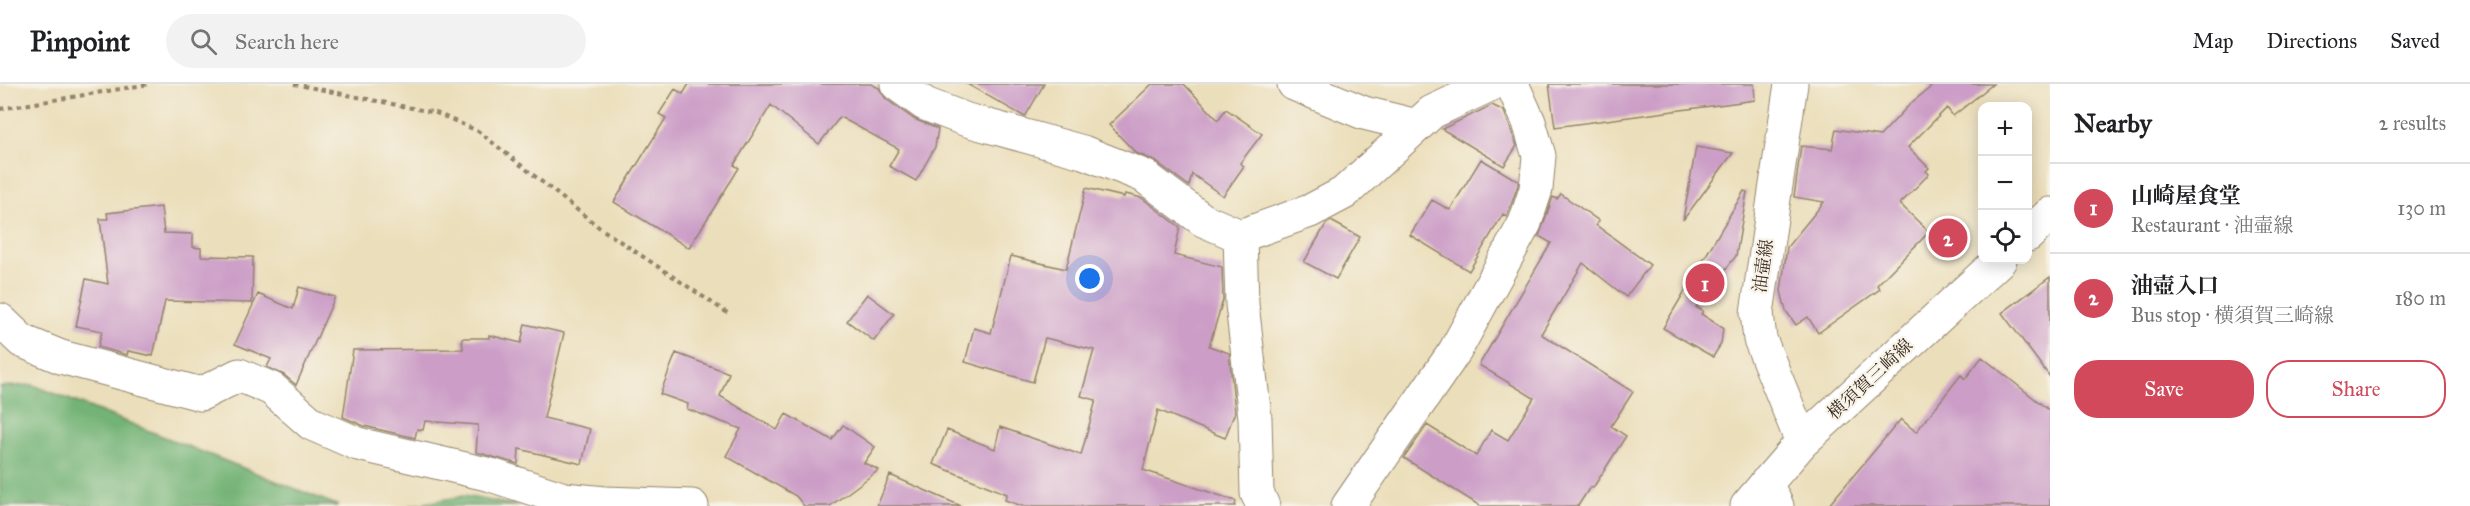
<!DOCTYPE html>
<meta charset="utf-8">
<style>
:root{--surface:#fff;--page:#f2f2f2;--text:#202124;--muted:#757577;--line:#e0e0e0;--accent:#d1495b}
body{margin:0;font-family:"IM FELL Great Primer","Noto Serif JP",serif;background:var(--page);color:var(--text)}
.controls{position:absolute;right:18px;top:18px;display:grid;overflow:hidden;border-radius:12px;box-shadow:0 3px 15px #0003}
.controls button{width:54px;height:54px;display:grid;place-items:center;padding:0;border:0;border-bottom:2px solid var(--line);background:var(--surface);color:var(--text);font:30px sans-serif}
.you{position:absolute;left:1090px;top:195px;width:21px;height:21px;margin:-15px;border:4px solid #fff;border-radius:50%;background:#1a73e8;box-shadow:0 0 0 9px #1a73e833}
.badge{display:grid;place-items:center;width:39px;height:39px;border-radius:50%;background:var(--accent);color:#fff;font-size:20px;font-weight:700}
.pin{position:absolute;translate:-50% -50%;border:3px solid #fff;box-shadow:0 2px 6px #0006}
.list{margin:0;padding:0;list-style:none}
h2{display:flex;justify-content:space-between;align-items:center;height:78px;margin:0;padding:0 24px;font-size:26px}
h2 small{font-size:20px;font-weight:400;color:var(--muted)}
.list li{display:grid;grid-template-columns:39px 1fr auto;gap:18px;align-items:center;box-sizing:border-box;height:90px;padding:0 24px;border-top:2px solid var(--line)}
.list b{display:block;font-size:22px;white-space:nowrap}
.list p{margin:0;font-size:20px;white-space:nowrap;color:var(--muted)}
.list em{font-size:20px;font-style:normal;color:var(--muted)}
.actions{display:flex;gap:12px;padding:18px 24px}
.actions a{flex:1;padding:14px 0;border:2px solid var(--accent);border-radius:24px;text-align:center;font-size:21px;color:var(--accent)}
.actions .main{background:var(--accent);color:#fff}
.icon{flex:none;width:33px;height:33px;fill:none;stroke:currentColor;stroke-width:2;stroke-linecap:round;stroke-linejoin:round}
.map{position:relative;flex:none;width:2050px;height:422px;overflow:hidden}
header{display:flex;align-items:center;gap:36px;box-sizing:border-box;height:84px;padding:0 30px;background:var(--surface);border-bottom:2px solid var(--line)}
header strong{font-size:28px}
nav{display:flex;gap:33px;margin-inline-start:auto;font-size:21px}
.search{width:420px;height:54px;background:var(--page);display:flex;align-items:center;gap:15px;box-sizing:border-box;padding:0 21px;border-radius:33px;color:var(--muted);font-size:22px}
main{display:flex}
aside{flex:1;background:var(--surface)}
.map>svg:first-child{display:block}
.forest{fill:#73b376;stroke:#576e4a;stroke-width:1.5}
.building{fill:#cc9ec7}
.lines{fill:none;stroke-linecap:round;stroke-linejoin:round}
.minor-casing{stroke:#93846c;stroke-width:35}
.major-casing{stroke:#93846c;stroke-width:35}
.path{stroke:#93846c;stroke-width:4;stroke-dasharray:4.5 4.5;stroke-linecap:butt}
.minor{stroke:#fff;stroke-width:33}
.major{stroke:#fff;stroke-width:33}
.labels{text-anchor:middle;stroke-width:4.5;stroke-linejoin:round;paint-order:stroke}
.street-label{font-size:18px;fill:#3b2a1e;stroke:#f7f3e8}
</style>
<header>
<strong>Pinpoint</strong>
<div class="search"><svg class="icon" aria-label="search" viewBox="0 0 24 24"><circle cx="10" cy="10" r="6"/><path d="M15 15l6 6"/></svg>Search here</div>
<nav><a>Map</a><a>Directions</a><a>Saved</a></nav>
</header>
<main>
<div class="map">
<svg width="2050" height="422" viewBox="0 0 2050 422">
<rect width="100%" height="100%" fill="#f7f3e8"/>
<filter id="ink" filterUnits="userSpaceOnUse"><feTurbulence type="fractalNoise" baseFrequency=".0167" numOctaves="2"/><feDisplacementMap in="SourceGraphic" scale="12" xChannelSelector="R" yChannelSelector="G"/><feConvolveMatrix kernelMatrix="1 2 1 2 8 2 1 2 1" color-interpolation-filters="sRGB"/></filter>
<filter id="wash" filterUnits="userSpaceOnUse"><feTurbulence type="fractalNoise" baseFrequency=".008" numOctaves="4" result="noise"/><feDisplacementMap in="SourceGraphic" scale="24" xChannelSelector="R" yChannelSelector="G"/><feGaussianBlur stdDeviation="1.35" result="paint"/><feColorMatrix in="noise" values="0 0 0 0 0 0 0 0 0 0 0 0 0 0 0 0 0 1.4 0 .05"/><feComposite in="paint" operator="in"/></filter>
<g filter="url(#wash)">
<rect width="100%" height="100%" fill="#ebdeba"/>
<path class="forest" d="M 33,301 L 339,422 L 0,422 L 0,303 Z
M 464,412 L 519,422 L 409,422 Z"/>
<g id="blocks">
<path class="building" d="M 689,0 L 871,0 L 879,4 L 886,15 L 914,35 L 938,45 L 935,63 L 916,97 L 889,82 L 899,65 L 840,33 L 819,60 L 771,21 L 734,81 L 739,84 L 689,164 L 614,118 L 666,34 L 659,30 L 675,5 L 683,10 Z
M 967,0 L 1044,0 L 1025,33 Z
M 1152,0 L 1184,0 L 1218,36 L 1226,25 L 1262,50 L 1240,79 L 1244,82 L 1223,112 L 1192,90 L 1189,102 L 1155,77 L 1136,69 L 1109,41 Z
M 1549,0 L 1754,0 L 1755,16 L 1555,43 Z
M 1928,0 L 1993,0 L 1953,32 L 1947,24 L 1908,63 L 1929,84 L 1926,87 L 1929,90 L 1900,120 L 1929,148 L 1877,201 L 1880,205 L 1818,249 L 1808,233 L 1796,241 L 1786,227 L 1781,207 L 1787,163 L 1824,118 L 1794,113 L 1801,62 L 1832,65 L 1836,45 L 1880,52 L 1911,19 L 1931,3 Z
M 1492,21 L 1504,27 L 1517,62 L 1504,82 L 1442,45 Z
M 1696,63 L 1733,69 L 1683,136 Z
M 1481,75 L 1518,97 L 1518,101 L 1507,133 L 1503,130 L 1469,187 L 1410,151 L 1432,116 L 1450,126 Z
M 1086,104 L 1124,113 L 1125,110 L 1142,114 L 1180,143 L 1174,171 L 1222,183 L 1223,216 L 1209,262 L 1229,269 L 1235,328 L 1225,354 L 1158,326 L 1143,386 L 1236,417 L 1235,422 L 1022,422 L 1005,416 L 1007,410 L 933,380 L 947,346 L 995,365 L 1000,343 L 1081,371 L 1096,316 L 1081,312 L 1094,266 L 1045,254 L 1033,298 L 965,278 L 974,244 L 991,249 L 1011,172 L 1066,185 Z
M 1744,107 L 1747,108 L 1736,172 L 1696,223 L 1703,227 L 1701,230 L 1723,244 L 1721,260 L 1713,273 L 1663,244 Z
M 1561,110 L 1599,137 L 1596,141 L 1650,181 L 1626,213 L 1583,179 L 1541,250 L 1633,308 L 1611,342 L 1626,352 L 1593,404 L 1590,403 L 1578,422 L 1480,422 L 1404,374 L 1427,341 L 1476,372 L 1491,346 L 1508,356 L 1534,314 L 1479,281 L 1551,159 L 1539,152 L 1553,113 L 1557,115 Z
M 161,123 L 164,149 L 193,150 L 193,163 L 201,164 L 201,172 L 253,173 L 252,219 L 165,217 L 153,272 L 128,267 L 127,271 L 98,263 L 102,247 L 76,242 L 86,195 L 108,200 L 100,135 L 108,135 L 107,129 Z
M 1331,137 L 1360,153 L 1336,195 L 1304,178 L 1326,140 Z
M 2050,193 L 2050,293 L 2002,229 Z
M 299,203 L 335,213 L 296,301 L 284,291 L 267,283 L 271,275 L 235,260 L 258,210 L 293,225 Z
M 867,210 L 894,230 L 874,257 L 847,237 Z
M 525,240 L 564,249 L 544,334 L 590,345 L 582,380 L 519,365 L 518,380 L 476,368 L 478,341 L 425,337 L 423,346 L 417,345 L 415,354 L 364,342 L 343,333 L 353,266 L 463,265 L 462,254 L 489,254 L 489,251 L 521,259 Z
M 676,269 L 729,289 L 720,312 L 777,346 L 786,330 L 832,356 L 843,341 L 875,363 L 864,379 L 879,386 L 830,422 L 804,422 L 796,412 L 726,372 L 741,345 L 687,325 L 688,320 L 660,310 Z
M 1982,273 L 2050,327 L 2050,422 L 1828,422 L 1901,335 L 1916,348 L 1961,291 L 1965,295 Z
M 890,391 L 961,422 L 877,422 Z"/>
</g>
</g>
<g filter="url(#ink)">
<use href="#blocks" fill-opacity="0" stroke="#93846c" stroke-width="1.5"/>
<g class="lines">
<g class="minor-casing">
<path id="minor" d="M 897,0 L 925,20 L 967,36 L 1083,68 L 1144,92 L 1203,136 L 1240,152 L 1310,127 L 1344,109 L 1432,28 L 1492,0
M 1294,0 L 1364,29 L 1417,42
M 1240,152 L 1242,220 L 1255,334 L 1257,409 L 1263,422
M 0,236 L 22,257 L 61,273 L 201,310 L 239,291 L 272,305 L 312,340 L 358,360 L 491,391 L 564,415 L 605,419 L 692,422
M 1766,399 L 1777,422
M 1348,422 L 1455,267 L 1525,139 L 1536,105 L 1539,72 L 1529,38 L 1512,0"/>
</g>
<g class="major-casing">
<path id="major" d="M 1791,0 L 1757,229 L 1760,255 L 1802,358
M 2028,151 L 2050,130
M 1747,422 L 1802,358 L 2000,176"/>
</g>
<path class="path" d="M 294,0 L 436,29 L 478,47 L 600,144 L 729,230
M 0,25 L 150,0"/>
<use href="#minor" class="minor"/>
<use href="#major" class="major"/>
</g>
</g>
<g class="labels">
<g class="street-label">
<text transform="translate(1763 182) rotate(-82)" y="6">油壷線</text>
<text transform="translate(1870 295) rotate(-43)" y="6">横須賀三崎線</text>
</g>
</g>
</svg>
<div class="controls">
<button>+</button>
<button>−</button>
<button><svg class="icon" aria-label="locate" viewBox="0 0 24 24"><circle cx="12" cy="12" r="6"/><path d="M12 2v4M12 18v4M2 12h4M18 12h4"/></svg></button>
</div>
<div class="you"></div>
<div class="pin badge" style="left:1705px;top:199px">1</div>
<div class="pin badge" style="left:1948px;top:154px">2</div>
</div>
<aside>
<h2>Nearby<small>2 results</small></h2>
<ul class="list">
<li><span class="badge">1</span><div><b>山崎屋食堂</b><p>Restaurant · 油壷線</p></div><em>130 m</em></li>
<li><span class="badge">2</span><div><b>油壺入口</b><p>Bus stop · 横須賀三崎線</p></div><em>180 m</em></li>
</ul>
<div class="actions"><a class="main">Save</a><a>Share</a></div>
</aside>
</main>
